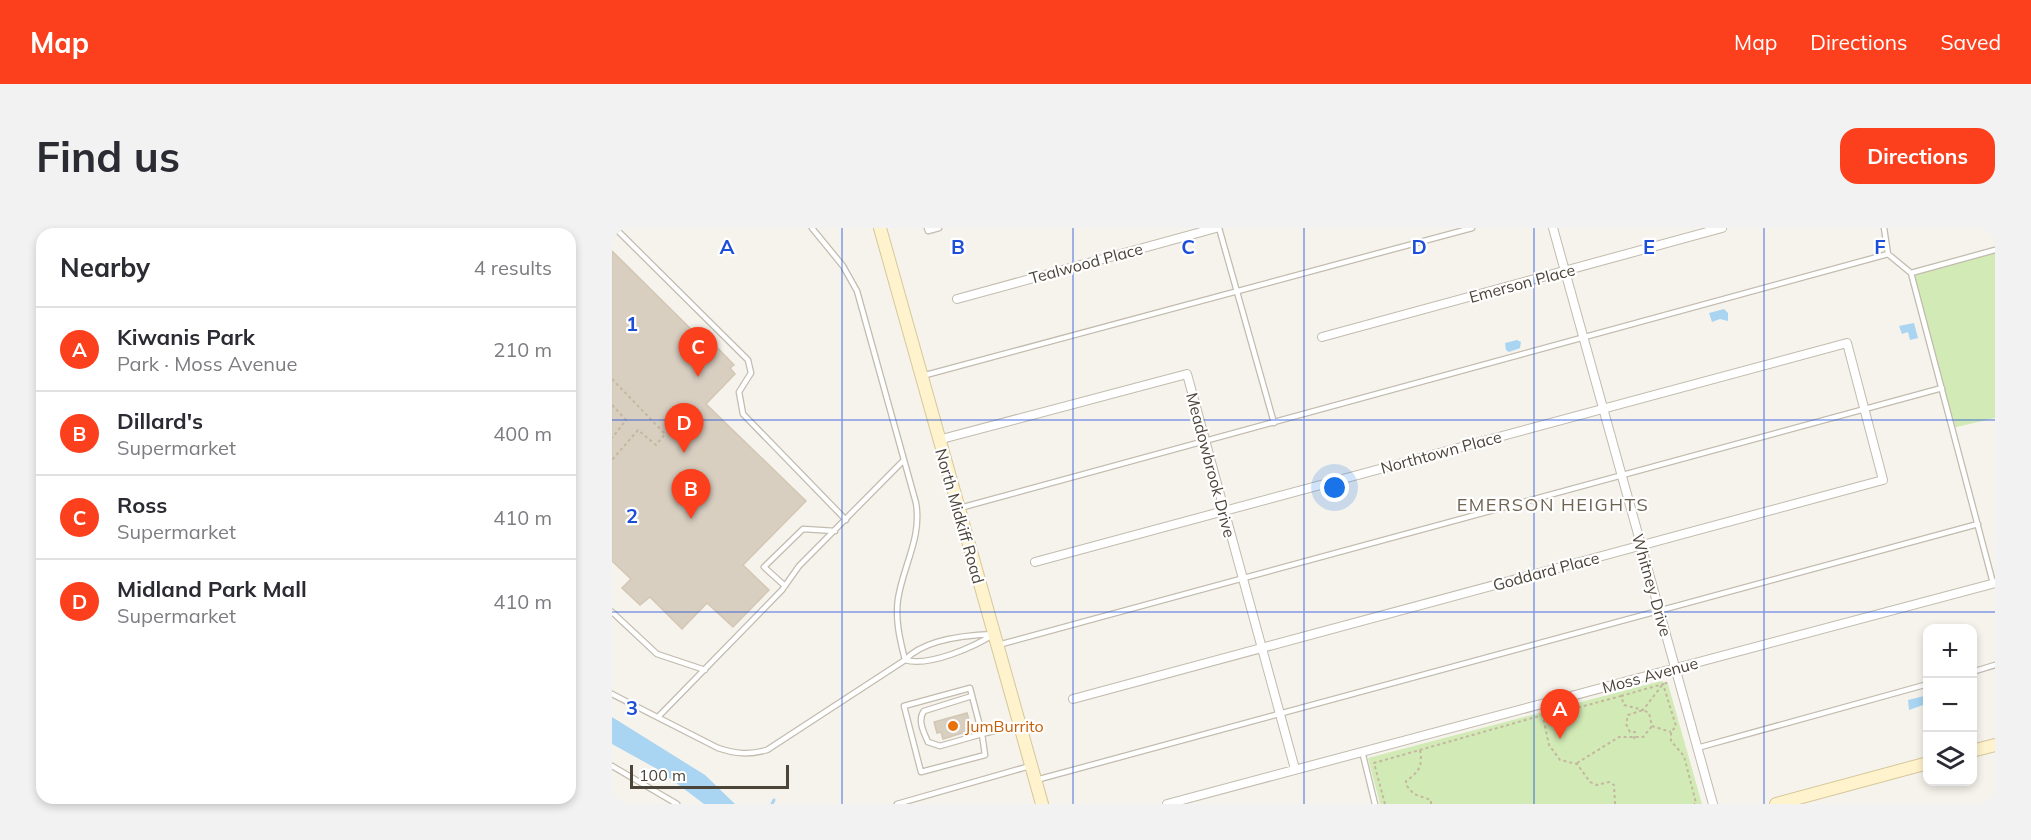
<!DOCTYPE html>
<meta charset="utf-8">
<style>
:root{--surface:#fff;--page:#f2f2f3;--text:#2b2b33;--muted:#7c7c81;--line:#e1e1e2;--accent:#fc3f1d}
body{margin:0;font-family:Mulish,sans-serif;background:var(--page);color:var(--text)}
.controls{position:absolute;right:18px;bottom:18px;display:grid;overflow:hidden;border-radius:12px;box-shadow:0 3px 9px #0003}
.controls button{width:54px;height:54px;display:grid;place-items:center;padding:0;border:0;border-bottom:2px solid var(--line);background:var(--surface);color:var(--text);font:30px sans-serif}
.scale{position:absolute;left:18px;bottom:15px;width:159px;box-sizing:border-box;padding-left:6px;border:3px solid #4b4439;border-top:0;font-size:16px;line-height:21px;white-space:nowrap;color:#4b4439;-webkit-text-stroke:4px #fff;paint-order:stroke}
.you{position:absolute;left:723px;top:260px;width:21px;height:21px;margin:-15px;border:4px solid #fff;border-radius:50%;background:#1a73e8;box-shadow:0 0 0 9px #1a73e833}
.badge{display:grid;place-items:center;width:39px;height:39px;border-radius:50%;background:var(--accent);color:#fff;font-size:20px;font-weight:700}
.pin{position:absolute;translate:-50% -50px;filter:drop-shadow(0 2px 3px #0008)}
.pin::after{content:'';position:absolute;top:32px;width:21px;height:18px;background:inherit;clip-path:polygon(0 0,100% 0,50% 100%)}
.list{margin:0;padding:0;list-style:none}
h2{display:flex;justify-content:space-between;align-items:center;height:78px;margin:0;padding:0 24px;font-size:26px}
h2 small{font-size:20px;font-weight:400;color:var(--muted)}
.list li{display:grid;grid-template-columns:39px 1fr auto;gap:18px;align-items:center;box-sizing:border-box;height:84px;padding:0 24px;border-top:2px solid var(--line)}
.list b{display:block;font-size:22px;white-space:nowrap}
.list p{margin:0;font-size:20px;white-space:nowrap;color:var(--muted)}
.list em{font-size:20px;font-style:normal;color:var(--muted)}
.icon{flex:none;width:33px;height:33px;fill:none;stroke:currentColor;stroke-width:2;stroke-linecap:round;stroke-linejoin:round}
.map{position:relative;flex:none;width:1383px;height:576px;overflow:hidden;border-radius:18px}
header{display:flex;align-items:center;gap:36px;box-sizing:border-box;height:84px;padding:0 30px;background:var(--accent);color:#fff}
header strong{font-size:28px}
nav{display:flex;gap:33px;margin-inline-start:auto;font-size:21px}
.intro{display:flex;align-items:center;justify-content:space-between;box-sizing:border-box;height:144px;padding:0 36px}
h1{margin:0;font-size:42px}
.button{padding:15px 27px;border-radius:18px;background:var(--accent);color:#fff;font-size:21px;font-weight:700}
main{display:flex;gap:36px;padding:0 36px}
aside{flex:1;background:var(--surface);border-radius:18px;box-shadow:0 3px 9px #0003}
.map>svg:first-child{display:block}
.green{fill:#d2eab5}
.water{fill:#a9d4f2}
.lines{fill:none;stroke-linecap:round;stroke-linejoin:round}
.stream{stroke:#a9d4f2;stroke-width:3}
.building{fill:#d8cfc1;stroke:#d3c7b4;stroke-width:1.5}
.lane-casing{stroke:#c2bbae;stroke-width:7}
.street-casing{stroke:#c2bbae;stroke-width:10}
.secondary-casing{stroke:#d6c79b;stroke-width:14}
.path{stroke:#c4b79f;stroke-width:2;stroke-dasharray:3 3;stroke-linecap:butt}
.lane{stroke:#fff;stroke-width:4.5}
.street{stroke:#fff;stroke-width:8}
.secondary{stroke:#fff3cd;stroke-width:12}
.grid{fill:none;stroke:#1d4ed8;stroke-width:1.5;stroke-opacity:0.55}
.food-dot{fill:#e8710a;stroke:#fff;stroke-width:2}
.labels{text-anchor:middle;stroke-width:4.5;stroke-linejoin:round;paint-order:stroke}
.street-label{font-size:16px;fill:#4b4439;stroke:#fff}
.food-label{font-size:16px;fill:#c56008;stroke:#fff;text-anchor:start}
.neighbourhood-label{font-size:18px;letter-spacing:1.5px;fill:#6e6250;stroke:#fff}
.grid-label{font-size:20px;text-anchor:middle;font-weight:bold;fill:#1d4ed8;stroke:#fff;stroke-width:4.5;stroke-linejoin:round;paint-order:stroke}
</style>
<header>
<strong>Map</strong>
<nav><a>Map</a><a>Directions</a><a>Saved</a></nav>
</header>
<div class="intro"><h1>Find us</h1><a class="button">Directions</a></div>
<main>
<aside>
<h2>Nearby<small>4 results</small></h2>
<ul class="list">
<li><span class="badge">A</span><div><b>Kiwanis Park</b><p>Park · Moss Avenue</p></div><em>210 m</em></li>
<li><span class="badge">B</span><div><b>Dillard's</b><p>Supermarket</p></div><em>400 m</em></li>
<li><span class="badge">C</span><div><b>Ross</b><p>Supermarket</p></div><em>410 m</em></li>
<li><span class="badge">D</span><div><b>Midland Park Mall</b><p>Supermarket</p></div><em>410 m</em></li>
</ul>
</aside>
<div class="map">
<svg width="1383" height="576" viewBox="0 0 1383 576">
<rect width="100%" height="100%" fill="#f6f3ec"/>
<path class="green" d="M 1383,22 L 1383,190 L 1340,200 L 1299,46 Z
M 1049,453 L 1056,456 L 1090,576 L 768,576 L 756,530 Z"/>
<path class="water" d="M 1112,81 L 1116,85 L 1116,93 L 1108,91 L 1100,94 L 1097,85 Z
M 1302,95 L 1306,110 L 1298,112 L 1296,104 L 1290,106 L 1287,98 Z
M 905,112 L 909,114 L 908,120 L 897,124 L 894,122 L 893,115 Z
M 1312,468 L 1314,476 L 1297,482 L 1296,472 Z
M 0,489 L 93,547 L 123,576 L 92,576 L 47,542 L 0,516 Z"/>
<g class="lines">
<path class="stream" d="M 160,576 L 162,572"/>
</g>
<path class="building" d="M 0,23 L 87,109 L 91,105 L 122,137 L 118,140 L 123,146 L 94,176 L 194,273 L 131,337 L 157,362 L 121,399 L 95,375 L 70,401 L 38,369 L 28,377 L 10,360 L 19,351 L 0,333 Z
M 355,485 L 360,502 L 331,511 L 329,504 L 325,505 L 322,494 Z"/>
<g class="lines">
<g class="lane-casing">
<path id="lane" d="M 3,0 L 136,132 L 139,145 L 127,164 L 131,186 L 234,292
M 315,0 L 316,3 L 327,0
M 607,0 L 662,195
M 1272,0 L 1276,26 L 1299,45 L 1383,22
M 1299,45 L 1381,355
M 310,148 L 860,0
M 348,280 L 1276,26
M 173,358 L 152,339 L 191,301 L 223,303
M 0,384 L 45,426 L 93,442
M 382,406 C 362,419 317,439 293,432 C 312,411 355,407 382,406 Z
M 386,417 L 1330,160
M 1360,444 L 1383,437
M 0,466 L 106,520 C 124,526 137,527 155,522 L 293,432 C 288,412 283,392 286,371 C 291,338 310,310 304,275 L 245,63 L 231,38 L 200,0
M 360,468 L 312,483 C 305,492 312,505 316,514 L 328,518 L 370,506 L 373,527 L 309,544 L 292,478 L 358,460 L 370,506 L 405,497
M 47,488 L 170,362 L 187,338 L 292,232
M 1085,520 L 1316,456
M 750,523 L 763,576
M 0,538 L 65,576
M 424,552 L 1366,296
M 285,576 L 418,538"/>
</g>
<g class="street-casing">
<path id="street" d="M 941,0 L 1101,576
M 345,71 L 604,0
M 710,109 L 1110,0
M 326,212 L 575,146 L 683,541
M 423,334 L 1235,115 L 1271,252 L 461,471
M 555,576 L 1383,355"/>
</g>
<g class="secondary-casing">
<path id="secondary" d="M 268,0 L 430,576
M 1360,523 L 1383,517
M 1164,576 L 1316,535"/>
</g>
<path class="path" d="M 0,151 L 53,206 L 44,217 L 26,202 L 0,232
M 0,177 L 14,192 L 0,210
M 1009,468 L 1051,456 L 1064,498 L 1059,504 L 1059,513 L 1072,528 L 1084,575 L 1082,576
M 1022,511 L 1023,504 L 1018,504 L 1014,496 L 1016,487 L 1031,482 L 1037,485 L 1040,498 L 1059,504
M 808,522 C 811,538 807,544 794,553 L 794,557 L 802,566 L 819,572 L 819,576
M 965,535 L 1007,509 L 1031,509 L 1040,498
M 773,576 L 762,535 L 931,487
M 1003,576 L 1002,557 L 997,554 L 985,557 L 978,554 L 965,536 L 948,532 L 937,517 L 931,489 L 1009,468 L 1012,477 L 1031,482 L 1051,456 L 1058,454"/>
<use href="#lane" class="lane"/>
<use href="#street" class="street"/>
<use href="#secondary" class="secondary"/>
</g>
<path class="grid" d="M 230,0 L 230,576M 461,0 L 461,576M 692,0 L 692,576M 922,0 L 922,576M 1152,0 L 1152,576M 0,192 L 1383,192M 0,384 L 1383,384"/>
<circle class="food-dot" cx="341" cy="498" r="6"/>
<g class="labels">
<g class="street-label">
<text transform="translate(474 35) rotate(-15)" y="6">Tealwood Place</text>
<text transform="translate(910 55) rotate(-15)" y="6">Emerson Place</text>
<text transform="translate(829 224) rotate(-15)" y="6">Northtown Place</text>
<text transform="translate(599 237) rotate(75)" y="6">Meadowbrook Drive</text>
<text transform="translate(348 288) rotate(74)" y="6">North Midkiff Road</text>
<text transform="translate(934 343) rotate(-15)" y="6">Goddard Place</text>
<text transform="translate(1040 357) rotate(74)" y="6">Whitney Drive</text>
<text transform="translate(1038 447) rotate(-15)" y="6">Moss Avenue</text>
</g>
<g class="food-label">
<text x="353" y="504">JumBurrito</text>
</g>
<g class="neighbourhood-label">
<text x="941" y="283">EMERSON HEIGHTS</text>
</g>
</g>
<g class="grid-label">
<text x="115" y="26">A</text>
<text x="346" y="26">B</text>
<text x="576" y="26">C</text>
<text x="807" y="26">D</text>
<text x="1037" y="26">E</text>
<text x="1268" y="26">F</text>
<text x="20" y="103">1</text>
<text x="20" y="295">2</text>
<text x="20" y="487">3</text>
</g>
</svg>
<div class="controls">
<button>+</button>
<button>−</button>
<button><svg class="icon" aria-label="layers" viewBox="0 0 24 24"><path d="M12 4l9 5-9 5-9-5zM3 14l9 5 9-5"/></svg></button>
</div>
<div class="scale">100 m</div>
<div class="you"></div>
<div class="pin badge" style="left:948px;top:511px">A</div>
<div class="pin badge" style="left:79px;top:291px">B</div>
<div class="pin badge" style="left:86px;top:149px">C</div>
<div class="pin badge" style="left:72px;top:225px">D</div>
</div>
</main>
